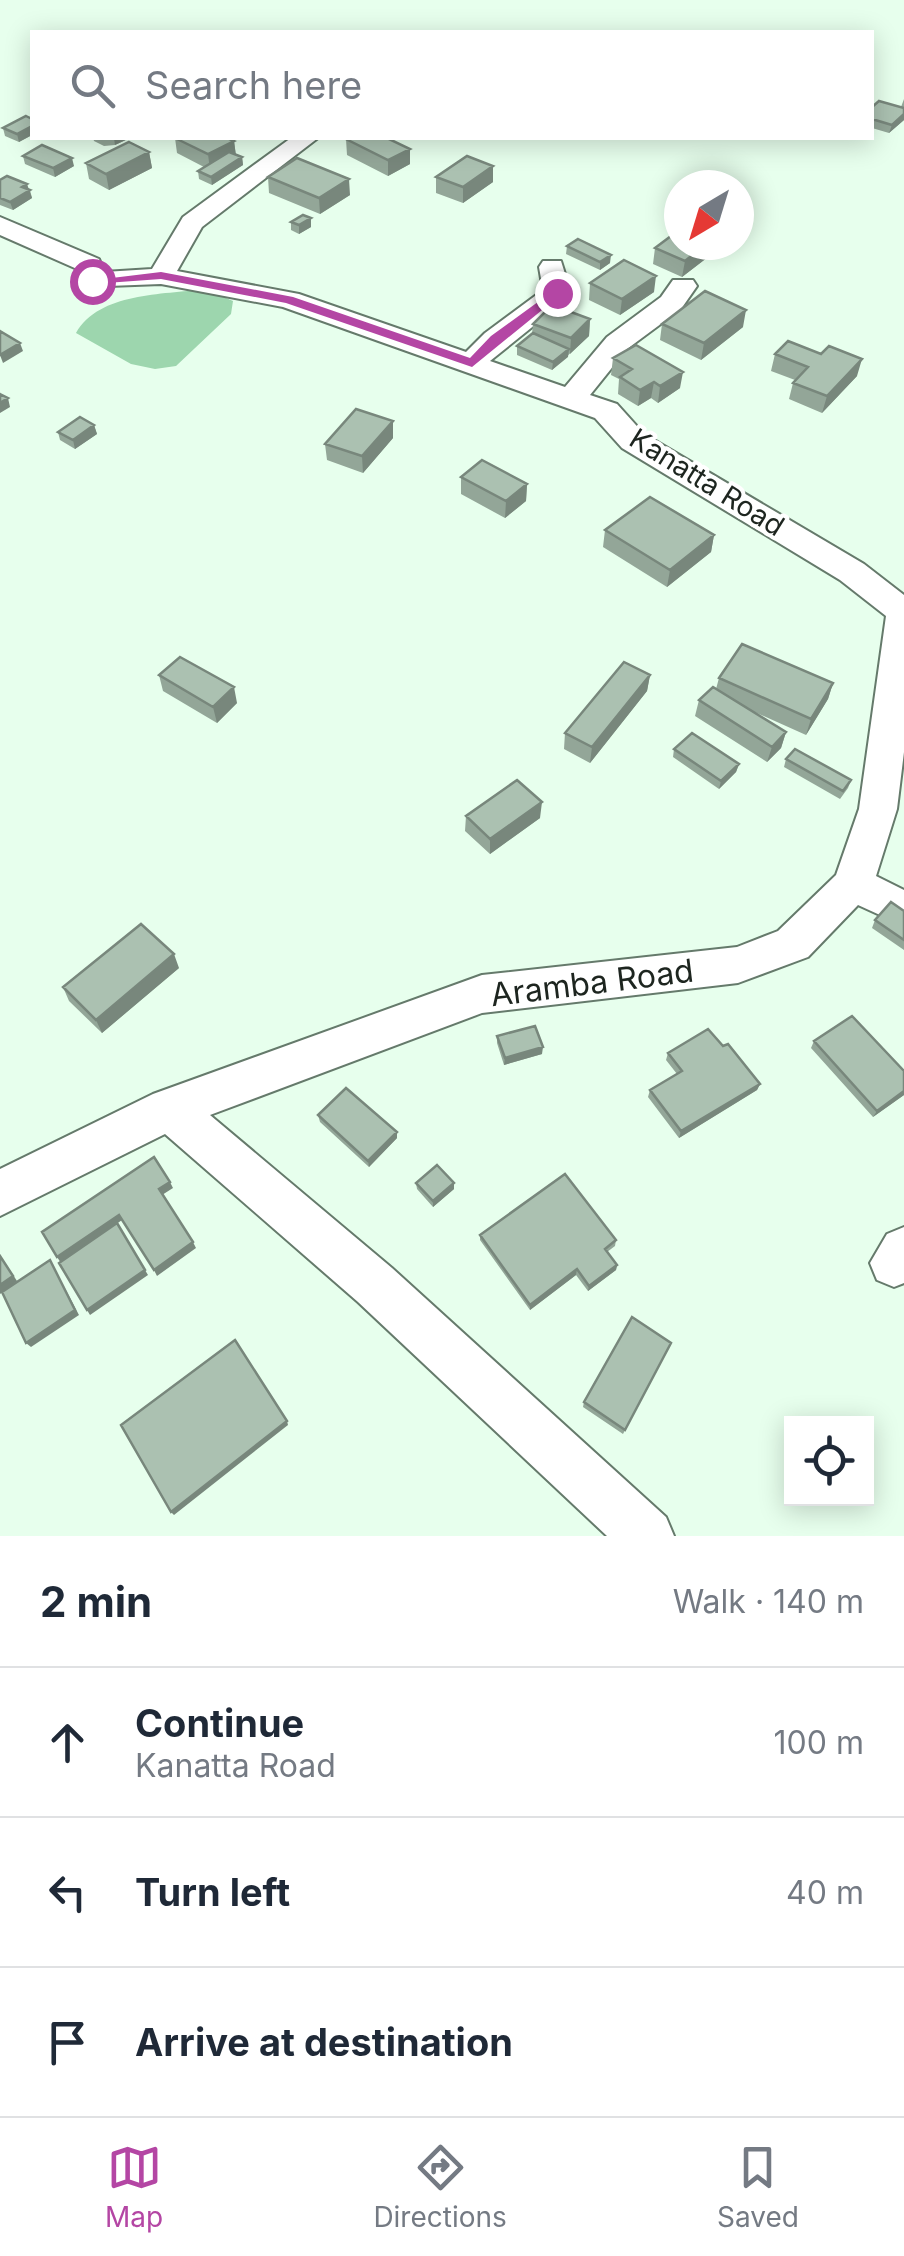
<!DOCTYPE html>
<meta charset="utf-8">
<style>
:root{--surface:#fff;--page:#f6f6f7;--text:#1f2937;--muted:#747a83;--line:#e0e1e3;--accent:#b446a4}
body{margin:0;font-family:Inter,sans-serif;background:var(--page);color:var(--text)}
.controls{position:absolute;right:30px;bottom:30px;display:grid;overflow:hidden;border-radius:0px;box-shadow:0 5px 25px #0003}
.controls button{width:90px;height:90px;display:grid;place-items:center;padding:0;border:0;border-bottom:2px solid var(--line);background:var(--surface);color:var(--text);font:50px sans-serif}
.compass{position:absolute;left:664px;top:170px;width:90px;height:90px;border-radius:50%;background:var(--surface);box-shadow:0 5px 25px #0003;rotate:218deg}
.stop{position:absolute;width:30px;height:30px;margin:-22px;border:8px solid #b446a4;border-radius:50%;background:#fff}
.stop.end{background:#b446a4;border-color:#fff;box-shadow:0 2px 10px #0008}
.list{margin:0;padding:0;list-style:none}
h2{display:flex;justify-content:space-between;align-items:center;height:130px;margin:0;padding:0 40px;font-size:42px}
h2 small{font-size:32px;font-weight:400;color:var(--muted)}
.list li{display:grid;grid-template-columns:65px 1fr auto;gap:30px;align-items:center;box-sizing:border-box;height:150px;padding:0 40px;border-top:2px solid var(--line)}
.list b{display:block;font-size:38px;white-space:nowrap}
.list p{margin:0;font-size:32px;white-space:nowrap;color:var(--muted)}
.list em{font-size:32px;font-style:normal;color:var(--muted)}
.icon{flex:none;width:55px;height:55px;fill:none;stroke:currentColor;stroke-width:2;stroke-linecap:round;stroke-linejoin:round}
.map{position:relative;flex:none;width:904px;height:1536px;overflow:hidden}
.search{position:absolute;background:var(--surface);box-shadow:0 5px 25px #0003;left:30px;right:30px;top:30px;height:110px;display:flex;align-items:center;gap:25px;box-sizing:border-box;padding:0 35px;border-radius:0px;color:var(--muted);font-size:38px}
.sheet{height:580px;background:var(--surface)}
nav{display:flex;justify-content:space-around;align-items:center;box-sizing:border-box;height:140px;border-top:2px solid var(--line);background:var(--surface);font-size:28px;color:var(--muted)}
nav a{display:grid;justify-items:center;gap:5px}
nav .on{color:var(--accent)}
.map>svg:first-child{display:block}
.green{fill:#9dd6ae}
.lines{fill:none;stroke-linecap:round;stroke-linejoin:round}
.minor-casing{stroke:#657a6b;stroke-width:4}
.minor{fill:#fff;fill-rule:evenodd}
.wall{fill:#93a698}
.shaded-wall{fill:#78877c}
.building{fill:#abc1b1;stroke:#78877c;stroke-width:2.5}
.route{fill:#b446a4}
.labels{text-anchor:middle;stroke-width:8;stroke-linejoin:round;paint-order:stroke}
.far-street-label{font-size:28px;fill:#1d251f;stroke:#fff}
.street-label{font-size:32px;fill:#1d251f;stroke:#fff}
</style>
<div class="map">
<svg width="904" height="1536" viewBox="0 0 904 1536">
<rect width="100%" height="100%" fill="#e7ffed"/>
<path class="green" d="M 205,289 L 233,301 L 231,314 L 176,366 L 155,369 L 131,364 L 76,333 C 100,292 162,295 205,289 Z"/>
<g class="lines">
<g class="minor-casing">
<path id="minor" d="M 291,138 L 318,138 L 202,227 L 177,271 L 299,294 L 466,352 L 485,333 L 543,290 L 539,267 L 543,261 L 561,261 L 571,293 L 567,299 L 490,361 L 565,387 L 607,337 L 661,297 L 673,280 L 693,280 L 697,286 L 681,309 L 627,349 L 590,395 L 617,404 L 644,434 L 864,564 L 904,595 L 904,752 L 897,809 L 876,876 L 904,890 L 904,926 L 858,905 L 808,957 L 738,983 L 482,1013 L 210,1115 L 392,1268 L 666,1517 L 674,1536 L 607,1536 L 358,1302 L 165,1134 L 0,1216 L 0,1169 L 153,1094 L 482,975 L 737,947 L 778,931 L 836,875 L 859,809 L 886,616 L 840,580 L 622,448 L 595,418 L 283,307 L 161,284 L 82,287 L 77,269 L 0,235 L 0,217 L 99,259 L 104,272 L 152,269 L 183,217 Z
M 904,1227 L 904,1283 L 894,1287 L 877,1280 L 870,1263 L 887,1234 Z"/>
</g>
<use href="#minor" class="minor"/>
</g>
<path class="wall" d="M 904,99 L 904,120 L 889,133 L 872,128 L 872,107 L 901,107 Z
M 32,119 L 32,135 L 19,142 L 5,136 L 3,128 Z
M 93,138 L 130,138 L 115,145 L 104,146 L 94,141 Z
M 175,138 L 234,141 L 236,155 L 242,157 L 243,165 L 212,185 L 199,179 L 198,171 L 204,167 L 177,153 Z
M 346,139 L 410,164 L 388,176 L 347,155 Z
M 149,152 L 152,168 L 109,190 L 89,179 L 86,163 Z
M 23,156 L 74,166 L 55,177 L 25,164 Z
M 268,177 L 350,195 L 320,214 L 269,193 Z
M 436,177 L 493,182 L 463,203 L 436,193 Z
M 0,180 L 30,190 L 32,198 L 13,210 L 0,205 Z
M 291,222 L 311,227 L 299,234 L 291,230 Z
M 679,245 L 710,245 L 708,257 L 682,277 L 653,264 L 655,248 Z
M 567,246 L 610,263 L 600,270 L 566,254 Z
M 590,283 L 654,292 L 620,315 L 589,300 Z
M 590,319 L 589,336 L 552,370 L 517,355 L 517,346 L 532,334 L 533,324 Z
M 662,324 L 743,327 L 701,360 L 660,340 Z
M 775,354 L 857,376 L 822,413 L 789,399 L 793,383 L 795,380 L 771,371 Z
M 613,358 L 680,388 L 658,403 L 651,398 L 638,406 L 618,394 L 619,379 L 611,375 Z
M 94,425 L 97,434 L 75,449 L 60,440 L 58,432 Z
M 393,438 L 363,473 L 327,460 L 325,444 Z
M 461,477 L 527,484 L 526,501 L 505,518 L 461,494 Z
M 605,530 L 714,535 L 711,552 L 667,587 L 603,547 Z
M 159,675 L 237,703 L 217,723 L 163,691 Z
M 650,675 L 647,691 L 590,763 L 564,749 L 565,733 Z
M 719,678 L 833,683 L 828,699 L 806,735 L 750,710 L 786,732 L 781,748 L 767,762 L 695,716 L 699,700 L 716,689 Z
M 674,749 L 739,764 L 736,772 L 719,789 L 673,757 Z
M 786,759 L 851,780 L 848,788 L 840,799 L 784,767 Z
M 466,816 L 540,818 L 490,854 L 465,831 Z
M 904,911 L 904,950 L 872,928 L 875,920 Z
M 179,968 L 102,1033 L 69,1001 L 63,987 Z
M 497,1036 L 542,1054 L 504,1065 L 497,1043 Z
M 814,1041 L 904,1071 L 904,1095 L 873,1117 L 811,1048 Z
M 723,1046 L 760,1084 L 757,1090 L 679,1138 L 648,1097 L 650,1090 L 677,1074 L 666,1060 L 668,1053 Z
M 318,1115 L 397,1132 L 397,1138 L 369,1167 L 320,1122 Z
M 416,1183 L 454,1183 L 454,1189 L 433,1207 L 417,1189 Z
M 480,1235 L 616,1240 L 615,1246 L 607,1252 L 617,1265 L 616,1270 L 588,1291 L 576,1275 L 530,1310 L 480,1240 Z
M 671,1343 L 623,1434 L 583,1407 L 584,1402 Z"/>
<path class="shaded-wall" d="M 904,114 L 904,120 L 889,133 L 892,125 Z
M 32,126 L 32,135 L 19,142 L 17,134 Z
M 114,138 L 130,138 L 115,145 Z
M 234,141 L 236,157 L 210,170 L 208,154 Z
M 410,149 L 410,164 L 388,176 L 388,160 Z
M 149,152 L 152,168 L 109,190 L 106,174 Z
M 242,157 L 243,165 L 212,185 L 211,177 Z
M 72,158 L 74,166 L 55,177 L 53,168 Z
M 493,166 L 493,182 L 463,203 L 463,187 Z
M 349,179 L 350,195 L 320,214 L 319,198 Z
M 27,184 L 32,198 L 13,210 L 10,202 L 22,187 Z
M 311,218 L 311,227 L 299,234 L 299,225 Z
M 705,245 L 710,245 L 708,257 L 682,277 L 685,261 Z
M 611,255 L 610,263 L 600,270 L 600,262 Z
M 656,276 L 654,292 L 620,315 L 622,299 Z
M 746,310 L 743,327 L 701,360 L 704,343 Z
M 590,319 L 589,336 L 570,354 L 571,338 Z
M 20,343 L 23,351 L 3,363 L 0,355 Z
M 569,349 L 568,357 L 552,370 L 553,362 Z
M 862,359 L 857,376 L 822,413 L 827,396 Z
M 683,372 L 680,388 L 658,403 L 660,386 Z
M 654,382 L 651,398 L 638,406 L 640,390 Z
M 8,398 L 10,407 L 0,413 L 0,403 Z
M 393,421 L 393,438 L 363,473 L 362,456 Z
M 94,425 L 97,434 L 75,449 L 73,440 Z
M 527,484 L 526,501 L 505,518 L 506,501 Z
M 714,535 L 711,552 L 667,587 L 670,570 Z
M 650,675 L 647,691 L 590,763 L 592,747 Z
M 833,683 L 828,699 L 806,735 L 811,719 Z
M 234,687 L 237,703 L 217,723 L 213,707 Z
M 786,732 L 781,748 L 767,762 L 772,747 Z
M 739,764 L 736,772 L 719,789 L 721,781 Z
M 542,802 L 540,818 L 490,854 L 490,839 Z
M 174,954 L 179,968 L 102,1033 L 96,1020 Z
M 543,1047 L 542,1054 L 504,1065 L 505,1058 Z
M 760,1084 L 757,1090 L 679,1138 L 681,1131 Z
M 904,1091 L 904,1095 L 873,1117 L 877,1111 Z
M 397,1132 L 397,1138 L 369,1167 L 368,1161 Z
M 170,1182 L 173,1188 L 162,1195 L 159,1189 Z
M 454,1183 L 454,1189 L 433,1207 L 433,1201 Z
M 119,1215 L 122,1220 L 61,1263 L 57,1257 Z
M 193,1242 L 196,1248 L 157,1276 L 154,1270 Z
M 0,1255 L 17,1281 L 0,1294 Z
M 50,1260 L 79,1315 L 31,1347 L 26,1343 Z
M 617,1265 L 616,1270 L 588,1291 L 589,1286 Z
M 577,1269 L 576,1275 L 530,1310 L 530,1305 Z
M 145,1270 L 148,1275 L 90,1315 L 87,1310 Z
M 287,1421 L 288,1425 L 174,1515 L 171,1512 Z"/>
<path class="building" d="M 879,101 L 904,108 L 904,114 L 892,125 L 872,119 L 872,107 Z
M 26,116 L 32,119 L 32,126 L 17,134 L 3,128 Z
M 175,138 L 227,138 L 234,141 L 208,154 Z
M 349,138 L 387,138 L 410,149 L 388,160 L 346,139 Z
M 129,142 L 149,152 L 106,174 L 86,163 Z
M 42,145 L 72,158 L 53,168 L 23,156 Z
M 229,152 L 242,157 L 211,177 L 198,171 Z
M 467,156 L 493,166 L 463,187 L 436,177 Z
M 297,158 L 349,179 L 319,198 L 268,177 Z
M 7,176 L 27,184 L 22,187 L 30,190 L 10,202 L 0,198 L 0,180 Z
M 303,215 L 311,218 L 299,225 L 291,222 Z
M 679,230 L 679,245 L 705,245 L 685,261 L 655,248 Z
M 578,239 L 611,255 L 600,262 L 567,246 Z
M 624,260 L 656,276 L 622,299 L 590,283 Z
M 705,291 L 746,310 L 704,343 L 662,324 Z
M 552,305 L 590,319 L 571,338 L 533,324 Z
M 0,331 L 20,343 L 0,355 Z
M 533,333 L 569,349 L 553,362 L 517,346 Z
M 788,341 L 821,354 L 829,346 L 862,359 L 827,396 L 793,383 L 808,367 L 775,354 Z
M 636,345 L 683,372 L 660,386 L 654,382 L 640,390 L 620,377 L 632,369 L 613,358 Z
M 0,394 L 8,398 L 0,403 Z
M 356,409 L 393,421 L 362,456 L 325,444 Z
M 80,417 L 94,425 L 73,440 L 58,432 Z
M 482,460 L 527,484 L 506,501 L 461,477 Z
M 650,497 L 714,535 L 670,570 L 605,530 Z
M 742,644 L 833,683 L 811,719 L 719,678 Z
M 180,657 L 234,687 L 213,707 L 159,675 Z
M 624,662 L 650,675 L 592,747 L 565,733 Z
M 713,687 L 786,732 L 772,747 L 699,700 Z
M 692,733 L 739,764 L 721,781 L 674,749 Z
M 795,749 L 851,780 L 843,791 L 786,759 Z
M 517,780 L 542,802 L 490,839 L 466,816 Z
M 891,902 L 904,911 L 904,940 L 875,920 Z
M 141,924 L 174,954 L 96,1020 L 63,987 Z
M 852,1016 L 904,1071 L 904,1091 L 877,1111 L 814,1041 Z
M 535,1026 L 543,1047 L 505,1058 L 497,1036 Z
M 708,1029 L 723,1046 L 728,1044 L 760,1084 L 681,1131 L 650,1090 L 682,1071 L 668,1053 Z
M 346,1088 L 397,1132 L 368,1161 L 318,1115 Z
M 154,1157 L 170,1182 L 159,1189 L 193,1242 L 154,1270 L 119,1215 L 57,1257 L 42,1232 Z
M 437,1165 L 454,1183 L 433,1201 L 416,1183 Z
M 565,1174 L 616,1240 L 605,1249 L 617,1265 L 589,1286 L 577,1269 L 530,1305 L 480,1235 Z
M 117,1223 L 145,1270 L 87,1310 L 59,1263 Z
M 0,1256 L 13,1276 L 0,1285 Z
M 50,1260 L 75,1310 L 26,1343 L 2,1292 Z
M 632,1317 L 671,1343 L 625,1430 L 584,1402 Z
M 235,1340 L 287,1421 L 171,1512 L 121,1425 Z"/>
<path class="route" d="M 161,272 L 293,297 L 470,358 L 491,336 L 553,291 L 563,293 L 472,367 L 286,303 L 161,279 L 92,284 L 87,281 Z"/>
<g class="labels">
<g class="far-street-label">
<text transform="translate(707 482) rotate(32)" y="10">Kanatta Road</text>
</g>
<g class="street-label">
<text transform="translate(592 983) rotate(-7)" y="11">Aramba Road</text>
</g>
</g>
</svg>
<div class="controls">
<button><svg class="icon" aria-label="locate" viewBox="0 0 24 24"><circle cx="12" cy="12" r="6"/><path d="M12 2v4M12 18v4M2 12h4M18 12h4"/></svg></button>
</div>
<svg class="compass" viewBox="-18 -18 36 36"><path d="M0-13l5 13h-10z" fill="#e53935"/><path d="M0 13l5-13h-10z" fill="#747a83"/></svg>
<div class="stop" style="left:92px;top:281px"></div>
<div class="stop end" style="left:557px;top:293px"></div>
<div class="search"><svg class="icon" aria-label="search" viewBox="0 0 24 24"><circle cx="10" cy="10" r="6"/><path d="M15 15l6 6"/></svg>Search here</div>
</div>
<section class="sheet">
<h2>2 min<small>Walk · 140 m</small></h2>
<ul class="list">
<li><svg class="icon" aria-label="ahead" viewBox="0 0 24 24"><path d="M12 20V5M6 11l6-6 6 6"/></svg><div><b>Continue</b><p>Kanatta Road</p></div><em>100 m</em></li>
<li><svg class="icon" aria-label="left" viewBox="0 0 24 24"><path d="M17 20v-9H6M10 6l-5 5 5 5"/></svg><div><b>Turn left</b></div><em>40 m</em></li>
<li><svg class="icon" aria-label="arrive" viewBox="0 0 24 24"><path d="M6 21V4h12l-3 4 3 4H6"/></svg><div><b>Arrive at destination</b></div></li>
</ul>
</section>
<nav>
<a class="on"><svg class="icon" aria-label="map" viewBox="0 0 24 24"><path d="M3 6l6-2 6 2 6-2v14l-6 2-6-2-6 2zM9 4v14M15 6v14"/></svg>Map</a>
<a><svg class="icon" aria-label="directions" viewBox="0 0 24 24"><path d="M12 3l9 9-9 9-9-9zM9 14v-3h6M13 9l2 2-2 2"/></svg>Directions</a>
<a><svg class="icon" aria-label="saved" viewBox="0 0 24 24"><path d="M7 4h10v16l-5-4-5 4z"/></svg>Saved</a>
</nav>
